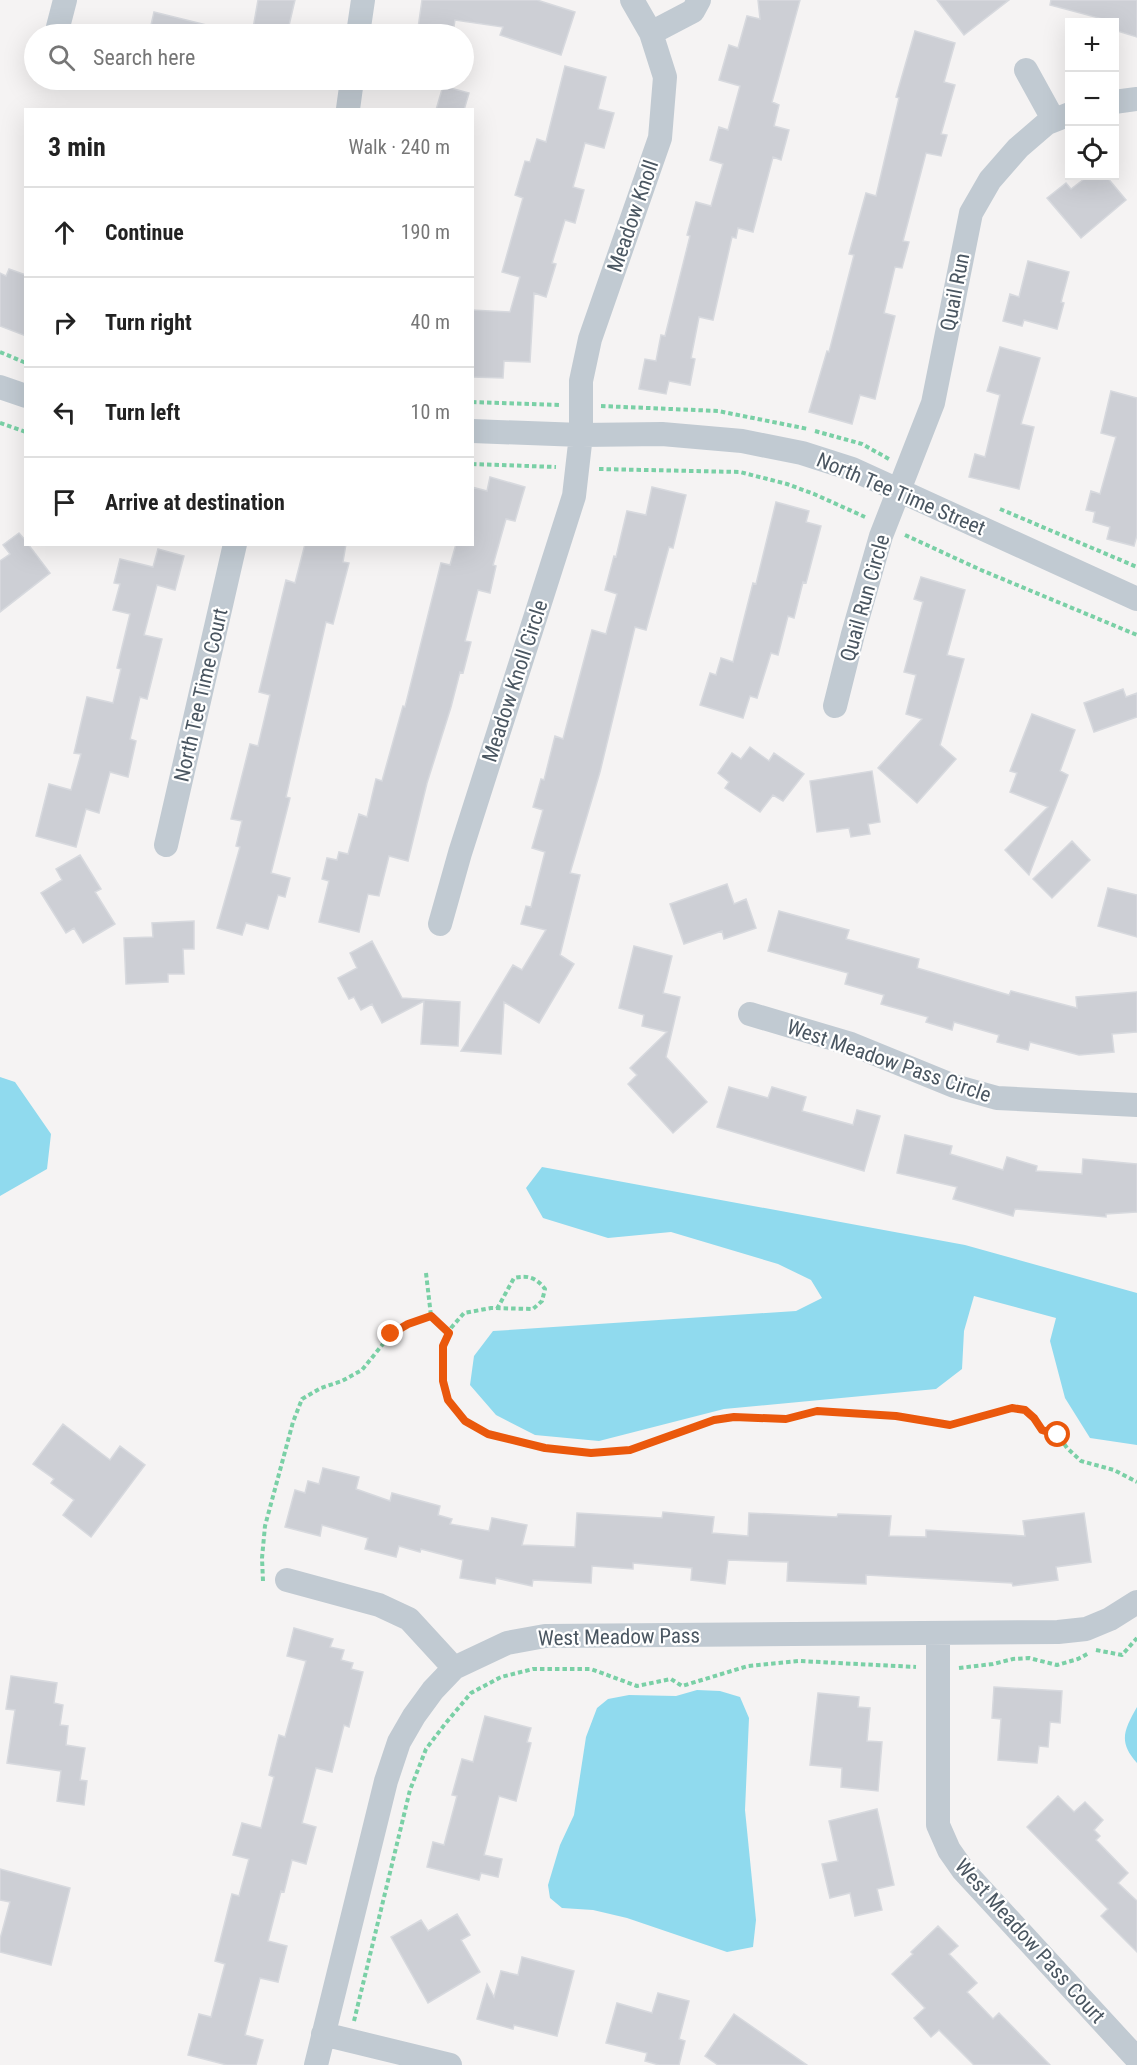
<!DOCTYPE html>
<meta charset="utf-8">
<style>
:root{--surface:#fff;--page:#f2f2f2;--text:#222;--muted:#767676;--line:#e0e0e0}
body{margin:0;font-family:"Roboto Condensed",sans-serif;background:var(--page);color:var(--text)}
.controls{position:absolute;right:18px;top:18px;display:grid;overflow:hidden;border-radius:0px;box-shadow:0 6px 24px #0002}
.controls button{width:54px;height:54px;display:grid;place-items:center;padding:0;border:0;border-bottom:2px solid var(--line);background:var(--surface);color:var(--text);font:30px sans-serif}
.stop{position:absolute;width:18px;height:18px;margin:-14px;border:4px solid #ea580c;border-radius:50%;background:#fff}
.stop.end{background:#ea580c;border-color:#fff;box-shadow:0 2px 6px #0008}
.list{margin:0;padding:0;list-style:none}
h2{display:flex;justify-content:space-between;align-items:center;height:78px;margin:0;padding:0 24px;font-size:26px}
h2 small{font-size:20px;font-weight:400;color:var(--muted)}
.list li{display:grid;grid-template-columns:39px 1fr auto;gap:18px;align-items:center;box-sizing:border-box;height:90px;padding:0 24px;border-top:2px solid var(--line)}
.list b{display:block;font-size:22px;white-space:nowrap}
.list em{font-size:20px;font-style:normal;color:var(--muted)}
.icon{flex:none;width:33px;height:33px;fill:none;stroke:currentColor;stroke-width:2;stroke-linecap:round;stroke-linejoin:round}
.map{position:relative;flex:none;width:1137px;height:2065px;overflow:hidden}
.search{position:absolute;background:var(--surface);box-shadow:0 6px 24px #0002;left:24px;top:24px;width:450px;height:66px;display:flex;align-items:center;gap:15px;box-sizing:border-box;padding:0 21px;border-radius:33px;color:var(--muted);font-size:22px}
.panel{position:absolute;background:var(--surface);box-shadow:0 6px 24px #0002;left:24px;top:108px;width:450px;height:438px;border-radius:0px}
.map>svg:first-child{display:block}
.water{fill:#90daee}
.building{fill:#cdcfd5;stroke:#d7d9de;stroke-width:1.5}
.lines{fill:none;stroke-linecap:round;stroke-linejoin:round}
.path{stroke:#7ad0a6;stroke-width:4;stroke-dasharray:4.5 3;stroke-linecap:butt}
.minor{stroke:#c1cad2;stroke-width:24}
.route{stroke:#ea580c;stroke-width:8}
.labels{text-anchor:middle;stroke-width:4.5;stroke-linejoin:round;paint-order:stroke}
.street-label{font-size:21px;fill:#4a5661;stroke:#fff}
</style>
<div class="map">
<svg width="1137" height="2065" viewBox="0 0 1137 2065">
<rect width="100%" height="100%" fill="#f5f3f3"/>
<path class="water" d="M 0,1077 L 15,1082 L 51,1134 L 47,1169 L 0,1196 Z
M 542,1167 L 965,1245 L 1137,1293 L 1137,1445 L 1090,1438 L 1065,1398 L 1050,1341 L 1056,1318 L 974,1296 L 964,1331 L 962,1369 L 936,1389 L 724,1409 L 599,1441 L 535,1435 L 496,1415 L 470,1385 L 474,1356 L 493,1331 L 796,1311 L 822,1298 L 811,1280 L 778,1264 L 671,1232 L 608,1238 L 543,1218 L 526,1188 Z
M 697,1690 L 720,1691 L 740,1697 L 749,1718 L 745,1810 L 756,1920 L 753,1947 L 727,1952 L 627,1918 L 593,1910 L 562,1908 L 550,1898 L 548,1885 L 560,1845 L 574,1815 L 586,1737 L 597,1708 L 608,1699 L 629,1695 L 676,1696 Z
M 1137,1707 L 1137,1763 C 1118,1742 1124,1730 1137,1707 Z"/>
<path class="building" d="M 258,0 L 295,0 L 287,34 L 252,34 Z
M 422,0 L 537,0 L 575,12 L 561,55 L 500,35 L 503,27 L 455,20 L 453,33 L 418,28 Z
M 758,0 L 800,0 L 772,102 L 779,105 L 774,126 L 789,130 L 781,160 L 773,157 L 753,232 L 738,228 L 736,238 L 732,237 L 713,320 L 699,317 L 691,358 L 695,359 L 690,385 L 669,381 L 666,394 L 639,389 L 645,359 L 656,361 L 661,335 L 665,336 L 690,236 L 687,235 L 696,202 L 711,206 L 723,164 L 710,160 L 719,127 L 728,130 L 740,86 L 719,80 L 729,45 L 738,48 L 747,16 L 760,19 Z
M 937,0 L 1009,0 L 964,35 Z
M 1051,0 L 1137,0 L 1137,37 L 1114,30 L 1114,22 L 1050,5 Z
M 154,12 L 219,28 L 219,34 L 149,34 Z
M 915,31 L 955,43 L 944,82 L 955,85 L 941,134 L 947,135 L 941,156 L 926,153 L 903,241 L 909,242 L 902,268 L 895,267 L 884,313 L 895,316 L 875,399 L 860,395 L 852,424 L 809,412 L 827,351 L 829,352 L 854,255 L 849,254 L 866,193 L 876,196 L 899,98 L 896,97 Z
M 565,66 L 606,77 L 598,109 L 614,113 L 604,148 L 585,143 L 573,187 L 584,190 L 575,223 L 565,220 L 552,263 L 556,264 L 546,297 L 534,293 L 530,362 L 504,361 L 503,378 L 472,377 L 472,310 L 510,312 L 520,277 L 502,272 L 523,198 L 515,195 L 525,161 L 530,162 L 537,139 L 546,142 Z
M 443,86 L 469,93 L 464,110 L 436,110 Z
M 1088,176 L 1106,176 L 1126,200 L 1081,238 L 1047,198 L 1066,183 L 1071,189 Z
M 1028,261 L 1069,272 L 1061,302 L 1064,303 L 1057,329 L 1024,320 L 1022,326 L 1003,321 L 1010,294 L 1019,297 Z
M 9,269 L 26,275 L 26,336 L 0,326 L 0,273 L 6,276 Z
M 1000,347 L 1040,358 L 1021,424 L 1034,427 L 1019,489 L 969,477 L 975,454 L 985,457 L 1000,395 L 987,391 Z
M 1111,391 L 1137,398 L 1137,535 L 1134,546 L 1107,539 L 1110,527 L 1093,522 L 1095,512 L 1086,510 L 1091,491 L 1100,494 L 1116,437 L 1101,433 Z
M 490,477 L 525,487 L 515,521 L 506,519 L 493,565 L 496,566 L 490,593 L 478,590 L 465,641 L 471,642 L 463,673 L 460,672 L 451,707 L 427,783 L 408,861 L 389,856 L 379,896 L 368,894 L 359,932 L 319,922 L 329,881 L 322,879 L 327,858 L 337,860 L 339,852 L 348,854 L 359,814 L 367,817 L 376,779 L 382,781 L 403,706 L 405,707 L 441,563 L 450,565 L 456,544 L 472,544 L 472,487 L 487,491 Z
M 652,487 L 686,495 L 673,548 L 669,547 L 646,630 L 635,627 L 600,772 L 570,873 L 580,875 L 560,955 L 574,964 L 539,1023 L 504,1002 L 501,1054 L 461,1051 L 513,965 L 522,970 L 546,930 L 521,924 L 526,906 L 531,907 L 545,852 L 532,848 L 543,810 L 533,807 L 541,779 L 544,780 L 555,736 L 563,739 L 592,630 L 606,634 L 617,594 L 605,590 L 614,556 L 616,557 L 627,511 L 646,515 Z
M 776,502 L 809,511 L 806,522 L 821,526 L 806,583 L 803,582 L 794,618 L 788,616 L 778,655 L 771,653 L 757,698 L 750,696 L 743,718 L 700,705 L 710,673 L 716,675 L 721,658 L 733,662 L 753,583 L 756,584 Z
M 19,533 L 26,541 L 26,544 L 28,544 L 50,573 L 0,612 L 0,561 L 10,554 L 3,545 Z
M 305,544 L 346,544 L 343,562 L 349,563 L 333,624 L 326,622 L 286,797 L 290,798 L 271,873 L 290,878 L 285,897 L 278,895 L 268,929 L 246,923 L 242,935 L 217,928 L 240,847 L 236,846 L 242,821 L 231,819 L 250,744 L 258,746 L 270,695 L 259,692 L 286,580 L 295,583 Z
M 158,549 L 184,556 L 175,590 L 157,585 L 144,635 L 162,639 L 147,699 L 140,697 L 130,739 L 136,741 L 128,777 L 110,772 L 99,813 L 86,809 L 76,847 L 36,836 L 49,784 L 71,790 L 81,754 L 74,753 L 87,697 L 113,703 L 121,669 L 117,668 L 130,614 L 113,610 L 120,584 L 114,583 L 120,559 L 153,567 Z
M 921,577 L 965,590 L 947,655 L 964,659 L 940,745 L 956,759 L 917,803 L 878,768 L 922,719 L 906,714 L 916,675 L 904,672 L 923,602 L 914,599 Z
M 1123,689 L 1126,697 L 1137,693 L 1137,717 L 1094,732 L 1084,703 Z
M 1032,714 L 1075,730 L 1060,771 L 1068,775 L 1029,875 L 1005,850 L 1048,807 L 1010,792 L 1017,773 L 1010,771 Z
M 750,747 L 769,761 L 774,753 L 804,774 L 783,801 L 773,795 L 760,812 L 725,788 L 729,782 L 718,773 L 732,753 L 741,759 Z
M 872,771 L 880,822 L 868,824 L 870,834 L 851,837 L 849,828 L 817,832 L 810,781 Z
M 1072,841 L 1090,860 L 1052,898 L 1033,879 Z
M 80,855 L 101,889 L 95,892 L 115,924 L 83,943 L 74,928 L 66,933 L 41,893 L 62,880 L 56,869 Z
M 727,884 L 734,904 L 746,899 L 756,928 L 724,939 L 722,931 L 684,944 L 670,904 Z
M 1108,888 L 1137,895 L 1137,937 L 1098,926 Z
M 779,911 L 849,930 L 846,939 L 919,959 L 917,968 L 1009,995 L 1011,991 L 1077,1008 L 1076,997 L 1137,992 L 1137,1032 L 1112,1034 L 1114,1052 L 1079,1055 L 1030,1042 L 1028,1050 L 997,1042 L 999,1035 L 954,1022 L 952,1030 L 926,1022 L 928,1017 L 881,1004 L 884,995 L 845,984 L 848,973 L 768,951 Z
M 194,921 L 194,949 L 183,949 L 184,974 L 168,974 L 168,982 L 126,984 L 124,938 L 153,937 L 152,923 Z
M 372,941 L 402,998 L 460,1002 L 458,1046 L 421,1044 L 424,1001 L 382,1023 L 372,1004 L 361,1010 L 354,997 L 349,999 L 338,978 L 357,968 L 350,953 Z
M 634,946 L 672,956 L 663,993 L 680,997 L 666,1057 L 707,1102 L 673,1133 L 628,1084 L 637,1075 L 630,1068 L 667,1032 L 642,1026 L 644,1015 L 619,1008 Z
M 729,1087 L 768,1098 L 772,1087 L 806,1097 L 802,1111 L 853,1125 L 857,1110 L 880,1116 L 864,1171 L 717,1127 Z
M 905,1135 L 952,1146 L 950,1154 L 1003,1170 L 1007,1157 L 1037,1166 L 1036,1171 L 1082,1174 L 1083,1159 L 1137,1164 L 1137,1212 L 1106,1214 L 1106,1217 L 1015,1209 L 1013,1216 L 953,1199 L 957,1187 L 897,1173 Z
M 63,1424 L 110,1460 L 120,1446 L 145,1465 L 91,1537 L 63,1515 L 74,1500 L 51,1483 L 54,1479 L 33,1464 Z
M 323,1468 L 359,1477 L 356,1489 L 390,1501 L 392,1493 L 440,1506 L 438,1515 L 452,1519 L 450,1524 L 489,1531 L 492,1518 L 527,1525 L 522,1545 L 575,1547 L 577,1513 L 662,1518 L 663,1512 L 714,1517 L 712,1533 L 748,1536 L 749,1513 L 837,1517 L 838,1514 L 891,1516 L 889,1536 L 926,1537 L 926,1530 L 1025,1536 L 1023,1521 L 1084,1513 L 1091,1562 L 1056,1567 L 1058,1580 L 1013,1586 L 1012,1583 L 866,1575 L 866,1584 L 787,1581 L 788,1562 L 728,1560 L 725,1584 L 691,1580 L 692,1568 L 633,1563 L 633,1569 L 592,1566 L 591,1583 L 533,1580 L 532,1586 L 496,1578 L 495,1584 L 460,1578 L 463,1560 L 421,1549 L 420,1552 L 399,1546 L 396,1557 L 365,1549 L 368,1538 L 322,1525 L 320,1536 L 285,1527 L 295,1490 L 305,1493 L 308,1481 L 319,1484 Z
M 294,1628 L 333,1639 L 330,1647 L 344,1650 L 341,1660 L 353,1663 L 351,1669 L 363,1672 L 349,1727 L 344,1725 L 332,1772 L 316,1768 L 302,1823 L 316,1827 L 306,1864 L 292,1860 L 284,1892 L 281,1891 L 268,1941 L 287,1946 L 278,1982 L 260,1978 L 245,2035 L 263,2040 L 256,2065 L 227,2065 L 188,2055 L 199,2014 L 211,2017 L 225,1964 L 215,1961 L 232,1894 L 239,1896 L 249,1859 L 233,1855 L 242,1823 L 261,1828 L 274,1777 L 269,1775 L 279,1735 L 285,1737 L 306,1661 L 287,1656 Z
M 11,1676 L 57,1683 L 54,1703 L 63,1705 L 60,1725 L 68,1726 L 66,1745 L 85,1748 L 80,1780 L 87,1781 L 84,1805 L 57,1801 L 61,1771 L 7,1763 L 15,1710 L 6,1709 Z
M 994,1687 L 1062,1691 L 1060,1723 L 1050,1722 L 1048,1747 L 1039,1746 L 1037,1763 L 998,1760 L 1001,1719 L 992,1718 Z
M 818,1693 L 859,1697 L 858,1707 L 870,1708 L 867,1741 L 882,1742 L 878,1791 L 841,1787 L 842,1768 L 810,1765 Z
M 485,1716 L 531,1728 L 527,1742 L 531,1743 L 516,1801 L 499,1796 L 484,1855 L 502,1859 L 498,1877 L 481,1873 L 479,1880 L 427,1867 L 433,1842 L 444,1845 L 457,1796 L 452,1795 L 462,1759 L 473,1762 Z
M 1058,1796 L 1074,1812 L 1085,1802 L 1103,1820 L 1094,1830 L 1100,1836 L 1096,1840 L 1128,1873 L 1118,1883 L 1137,1901 L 1137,1952 L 1101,1916 L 1108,1909 L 1027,1827 Z
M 877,1809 L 894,1885 L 877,1889 L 882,1910 L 855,1916 L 850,1893 L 830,1898 L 822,1864 L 838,1861 L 829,1821 Z
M 0,1869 L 70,1888 L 51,1965 L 0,1952 L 0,1939 L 10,1902 L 0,1900 Z
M 457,1914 L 470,1935 L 461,1940 L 480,1972 L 428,2003 L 391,1937 L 421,1920 L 428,1931 Z
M 938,1926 L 958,1946 L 949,1954 L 977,1983 L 967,1992 L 993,2019 L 999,2013 L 1050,2065 L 974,2065 L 939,2030 L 931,2037 L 914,2018 L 925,2008 L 892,1974 L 913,1954 L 911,1952 Z
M 522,1957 L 574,1971 L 557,2036 L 514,2025 L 513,2029 L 477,2019 L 487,1984 L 494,1997 L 501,1971 L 518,1975 Z
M 658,1993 L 689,2001 L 679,2039 L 685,2041 L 679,2065 L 659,2065 L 645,2061 L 647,2053 L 606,2043 L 617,2003 L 652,2013 Z
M 734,2014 L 807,2065 L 718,2065 L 705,2056 Z"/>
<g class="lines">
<path class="path" d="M 0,352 L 26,363
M 472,402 L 561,405
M 601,406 L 718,411 L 808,429
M 0,423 L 26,432
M 815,431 L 862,444 L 889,459
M 472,464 L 556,467
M 599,469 L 740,472 L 787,484 L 814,494 L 865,517
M 1000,509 L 1137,567
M 905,535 L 981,570 L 1137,635
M 426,1273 L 431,1316 L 449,1333
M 497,1309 L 514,1278 C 527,1275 536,1277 545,1289 L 542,1301 L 533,1309 L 491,1308 L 464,1313 L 451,1328 L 443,1346 L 443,1381 L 448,1400 L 465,1421 L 488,1434 L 545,1448 L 591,1453 L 630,1450 L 714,1420 L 733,1417 L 786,1419 L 817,1411 L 896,1416 L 950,1425 L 1012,1408 L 1025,1410 L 1034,1418 L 1042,1429 L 1058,1435 L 1067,1448 L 1081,1461 L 1114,1470 L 1137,1482
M 263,1581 L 262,1558 L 265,1526 L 293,1422 L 302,1399 L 321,1388 L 342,1381 L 362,1370 L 391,1334 L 408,1324 L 431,1316
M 1096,1650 L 1122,1655 L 1137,1638
M 959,1668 L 993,1664 L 1013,1659 L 1029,1658 L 1057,1665 L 1078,1659 L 1089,1653
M 354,2021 L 410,1790 L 426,1749 L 445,1724 L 471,1693 L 501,1677 L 533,1669 L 591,1669 L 637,1686 L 671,1679 L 682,1686 L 748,1666 L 799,1661 L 916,1667"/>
<path class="minor" d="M 58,27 L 65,0
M 651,33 L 693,11 L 699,0
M 358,34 L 363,0
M 1026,70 L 1053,119
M 1114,102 L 1137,99
M 348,109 L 352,80
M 0,387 L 26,396
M 472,431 L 581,435 L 662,434 L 742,441 L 802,453 L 852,469 L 1137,599
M 835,706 L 853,634 L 881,536 L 933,403 L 971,213 L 990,180 L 1018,148 L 1047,123 L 1070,114
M 166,845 L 235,544
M 440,924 L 460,853 L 574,496 L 581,435 L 581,381 L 590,339 L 660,138 L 665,77 L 651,33 L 632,0
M 750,1014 L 851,1044 L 954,1086 L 997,1098 L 1137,1105
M 287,1580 L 379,1605 L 409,1619 L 454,1668
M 938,1633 L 938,1825 L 949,1850 L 963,1870 L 1137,2059
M 323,2034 L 450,2065
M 316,2065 L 386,1781 L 399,1742 L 414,1716 L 433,1690 L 454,1668 L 507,1643 L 545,1636 L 1058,1632 L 1086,1629 L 1110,1619 L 1137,1602"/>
</g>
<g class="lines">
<path class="route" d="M 391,1334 L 408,1324 L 431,1316 L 449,1333 L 443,1346 L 443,1381 L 448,1400 L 465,1421 L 488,1434 L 545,1448 L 591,1453 L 630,1450 L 714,1420 L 734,1417 L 786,1419 L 817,1411 L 896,1416 L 950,1425 L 1012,1408 L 1025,1410 L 1034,1418 L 1042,1430 L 1058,1435"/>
</g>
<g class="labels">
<g class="street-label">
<text transform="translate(633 216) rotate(-71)" y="7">Meadow Knoll</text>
<text transform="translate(955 292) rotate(-79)" y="7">Quail Run</text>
<text transform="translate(901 494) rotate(23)" y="7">North Tee Time Street</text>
<text transform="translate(865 598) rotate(-74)" y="7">Quail Run Circle</text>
<text transform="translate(515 681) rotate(-72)" y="7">Meadow Knoll Circle</text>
<text transform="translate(201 695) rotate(-77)" y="7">North Tee Time Court</text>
<text transform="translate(889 1061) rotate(19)" y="7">West Meadow Pass Circle</text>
<text transform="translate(619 1637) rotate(-1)" y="7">West Meadow Pass</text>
<text transform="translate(1030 1941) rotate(48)" y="7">West Meadow Pass Court</text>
</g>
</g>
</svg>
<div class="controls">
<button>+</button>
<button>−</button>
<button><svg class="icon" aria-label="locate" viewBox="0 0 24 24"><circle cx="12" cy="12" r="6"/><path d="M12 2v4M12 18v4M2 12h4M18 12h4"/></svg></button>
</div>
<div class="stop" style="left:1058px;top:1435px"></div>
<div class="stop end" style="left:391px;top:1334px"></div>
<div class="search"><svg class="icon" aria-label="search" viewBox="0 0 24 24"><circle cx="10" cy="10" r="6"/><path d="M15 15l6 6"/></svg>Search here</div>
<section class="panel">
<h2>3 min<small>Walk · 240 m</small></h2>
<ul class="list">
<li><svg class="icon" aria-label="ahead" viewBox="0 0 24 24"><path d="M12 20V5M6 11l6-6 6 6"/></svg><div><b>Continue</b></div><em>190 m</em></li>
<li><svg class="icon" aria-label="right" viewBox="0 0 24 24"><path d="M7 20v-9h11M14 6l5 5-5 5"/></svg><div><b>Turn right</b></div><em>40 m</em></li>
<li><svg class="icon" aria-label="left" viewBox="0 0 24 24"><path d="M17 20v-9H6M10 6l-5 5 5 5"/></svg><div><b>Turn left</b></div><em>10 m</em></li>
<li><svg class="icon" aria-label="arrive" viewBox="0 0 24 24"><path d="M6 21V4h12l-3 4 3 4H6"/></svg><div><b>Arrive at destination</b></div></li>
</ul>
</section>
</div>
